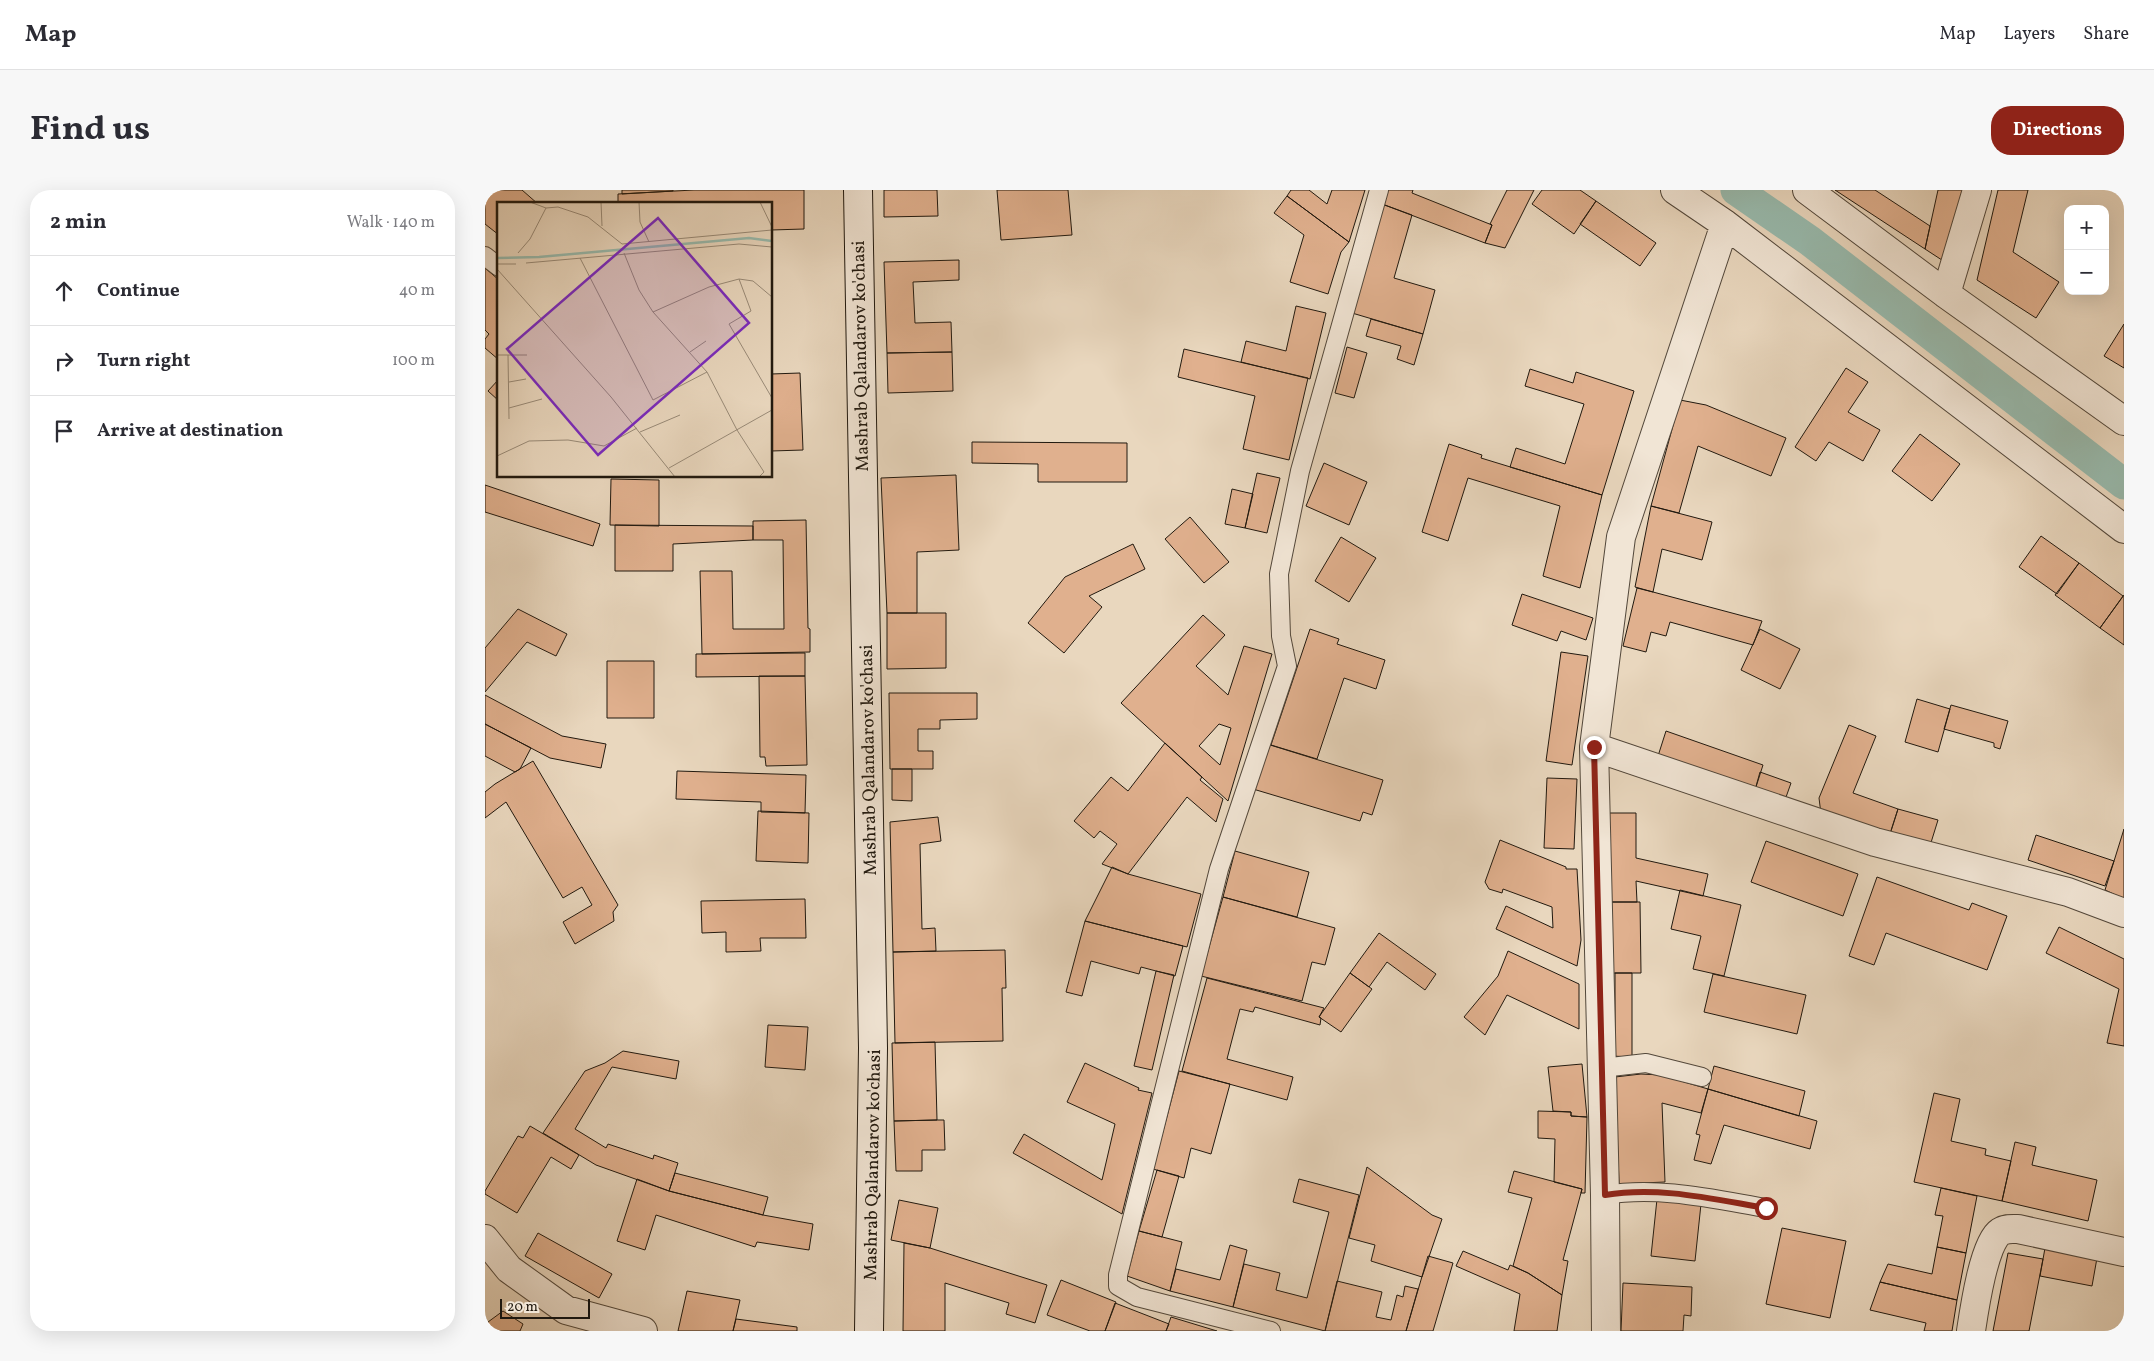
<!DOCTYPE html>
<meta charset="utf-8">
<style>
:root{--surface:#fff;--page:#f7f7f7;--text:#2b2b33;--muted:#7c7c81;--line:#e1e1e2;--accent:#8f2418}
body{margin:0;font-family:Vollkorn,serif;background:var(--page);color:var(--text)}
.controls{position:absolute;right:15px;top:15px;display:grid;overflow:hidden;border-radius:10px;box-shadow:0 5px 20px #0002}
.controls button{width:45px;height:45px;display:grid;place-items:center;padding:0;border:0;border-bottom:1px solid var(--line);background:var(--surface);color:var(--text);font:25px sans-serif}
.scale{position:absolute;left:15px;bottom:12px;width:90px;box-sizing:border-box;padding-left:5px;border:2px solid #21190f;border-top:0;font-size:14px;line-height:18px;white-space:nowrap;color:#21190f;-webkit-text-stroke:4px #f1e5d5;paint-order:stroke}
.stop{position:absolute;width:15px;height:15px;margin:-11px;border:4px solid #8f2418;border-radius:50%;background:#fff}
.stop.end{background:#8f2418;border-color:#fff;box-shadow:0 1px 5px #0008}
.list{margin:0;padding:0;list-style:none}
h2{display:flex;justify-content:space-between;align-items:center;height:65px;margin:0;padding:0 20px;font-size:21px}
h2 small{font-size:16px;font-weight:400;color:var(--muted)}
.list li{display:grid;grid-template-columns:32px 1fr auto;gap:15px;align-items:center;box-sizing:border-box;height:70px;padding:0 20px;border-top:1px solid var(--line)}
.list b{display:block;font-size:19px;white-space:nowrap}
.list em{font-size:16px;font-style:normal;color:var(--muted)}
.icon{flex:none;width:28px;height:28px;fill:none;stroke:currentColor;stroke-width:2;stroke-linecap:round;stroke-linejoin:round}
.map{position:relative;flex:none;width:1639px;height:1141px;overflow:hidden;border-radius:20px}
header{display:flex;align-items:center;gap:30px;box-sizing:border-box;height:70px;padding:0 25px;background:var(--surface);border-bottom:1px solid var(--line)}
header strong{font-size:24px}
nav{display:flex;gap:28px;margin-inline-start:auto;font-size:18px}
.intro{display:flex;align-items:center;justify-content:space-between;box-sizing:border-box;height:120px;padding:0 30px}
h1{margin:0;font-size:35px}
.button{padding:12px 22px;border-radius:20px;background:var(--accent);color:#fff;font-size:18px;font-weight:700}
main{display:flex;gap:30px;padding:0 30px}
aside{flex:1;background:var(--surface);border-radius:20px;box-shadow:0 5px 20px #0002}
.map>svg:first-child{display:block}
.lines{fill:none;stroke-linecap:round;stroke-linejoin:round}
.canal{stroke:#98baad;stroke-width:31}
.building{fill:#e0b08e;stroke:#21190f;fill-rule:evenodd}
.lane-casing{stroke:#53483b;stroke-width:20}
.street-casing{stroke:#53483b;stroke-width:30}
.secondary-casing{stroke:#21190f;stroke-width:30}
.lane{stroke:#f1e5d5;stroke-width:18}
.street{stroke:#f1e5d5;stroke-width:28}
.secondary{stroke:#f1e5d5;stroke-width:28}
.route{stroke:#8f2418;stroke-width:6}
.labels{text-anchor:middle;stroke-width:5;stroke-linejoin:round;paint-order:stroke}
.street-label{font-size:18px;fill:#21190f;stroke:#f1e5d5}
.inset-river{fill:none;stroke:#98baad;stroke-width:2.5}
.inset-road{fill:none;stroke:#998b78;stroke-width:1}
.view{fill:#7b2cbf;fill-opacity:0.15;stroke:#7b2cbf;stroke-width:2.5}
.inset-edge{fill:none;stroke:#21190f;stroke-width:2.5}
</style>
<header>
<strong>Map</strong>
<nav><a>Map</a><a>Layers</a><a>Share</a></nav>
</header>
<div class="intro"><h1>Find us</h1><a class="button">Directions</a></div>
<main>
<aside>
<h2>2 min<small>Walk · 140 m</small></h2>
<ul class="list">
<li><svg class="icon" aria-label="ahead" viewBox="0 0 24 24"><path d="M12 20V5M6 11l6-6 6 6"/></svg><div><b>Continue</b></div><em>40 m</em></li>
<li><svg class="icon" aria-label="right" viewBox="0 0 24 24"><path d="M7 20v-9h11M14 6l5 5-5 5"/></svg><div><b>Turn right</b></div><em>100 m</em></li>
<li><svg class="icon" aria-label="arrive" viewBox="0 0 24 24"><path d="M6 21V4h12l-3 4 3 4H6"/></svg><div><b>Arrive at destination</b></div></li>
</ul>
</aside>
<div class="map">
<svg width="1639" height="1141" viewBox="0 0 1639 1141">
<rect width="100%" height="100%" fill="#e9d7be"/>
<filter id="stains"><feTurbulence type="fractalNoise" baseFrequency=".004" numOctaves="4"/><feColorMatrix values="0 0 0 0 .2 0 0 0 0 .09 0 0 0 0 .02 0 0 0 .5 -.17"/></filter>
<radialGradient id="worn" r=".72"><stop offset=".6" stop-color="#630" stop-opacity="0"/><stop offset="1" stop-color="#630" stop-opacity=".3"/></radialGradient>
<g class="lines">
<path class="canal" d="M 1251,0 L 1325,51 L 1639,294"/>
</g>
<path class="building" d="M 0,0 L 37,0 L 53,14 L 14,14 L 14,45 L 0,34 Z
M 137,0 L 188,0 L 188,1 L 137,4 Z
M 209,0 L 319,0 L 319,39 L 286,40 L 286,14 L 133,14 L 133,4 Z
M 399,0 L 452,0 L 453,26 L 399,27 Z
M 512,0 L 583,0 L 587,45 L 516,50 Z
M 806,0 L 824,0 L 842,14 L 847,0 L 880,0 L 864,52 L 802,6 Z
M 902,0 L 928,0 L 927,3 L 1007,35 L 1000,53 L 897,14 Z
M 1022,0 L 1049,0 L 1020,58 L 1000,53 L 1007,35 L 1005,34 Z
M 1057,0 L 1095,0 L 1111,11 L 1089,44 L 1047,14 Z
M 1350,0 L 1390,0 L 1445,36 L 1440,59 Z
M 1453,0 L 1479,0 L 1463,74 L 1440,59 Z
M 1513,0 L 1543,0 L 1528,62 L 1574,92 L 1551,128 L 1492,90 Z
M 802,6 L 864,52 L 856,62 L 843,104 L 805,92 L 819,45 L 789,23 Z
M 1111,11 L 1171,53 L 1155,76 L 1095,34 Z
M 897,14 L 927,25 L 909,88 L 950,100 L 938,144 L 867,123 Z
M 474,70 L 474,90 L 428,92 L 430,133 L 466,132 L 467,162 L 402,163 L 399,72 Z
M 0,78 L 14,90 L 14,170 L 0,158 L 0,149 L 4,144 L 0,140 Z
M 811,116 L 841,123 L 825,189 L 756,172 L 761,151 L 801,161 Z
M 886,129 L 938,144 L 929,175 L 912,169 L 916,156 L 881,146 Z
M 1639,134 L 1639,178 L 1619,166 Z
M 862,157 L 882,163 L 869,208 L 850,203 Z
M 699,159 L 823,188 L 804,270 L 758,259 L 770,206 L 693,187 Z
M 467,162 L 468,201 L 403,203 L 402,163 Z
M 1361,178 L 1383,192 L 1363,222 L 1395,240 L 1378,271 L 1344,252 L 1331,271 L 1310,257 Z
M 1045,179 L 1088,193 L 1091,182 L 1149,201 L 1117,305 L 1025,277 L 1031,258 L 1080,274 L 1099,214 L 1040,196 Z
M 315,183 L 318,260 L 286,261 L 286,184 Z
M 14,189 L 14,211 L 3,201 Z
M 1195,210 L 1221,215 L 1301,248 L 1286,286 L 1213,256 L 1194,323 L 1166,316 Z
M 1435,244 L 1475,274 L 1447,311 L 1407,281 Z
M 487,252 L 642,253 L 642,292 L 553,292 L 553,274 L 487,273 Z
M 964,254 L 997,265 L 996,268 L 1117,305 L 1095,398 L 1058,386 L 1075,316 L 983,288 L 963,351 L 937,342 Z
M 839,273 L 882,292 L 864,335 L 821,316 Z
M 772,283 L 795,288 L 782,343 L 760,338 Z
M 471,285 L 474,360 L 432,362 L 432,423 L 402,423 L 396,288 Z
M 126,289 L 174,290 L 174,336 L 125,335 Z
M 0,295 L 115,334 L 108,356 L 0,322 Z
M 747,299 L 768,304 L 760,338 L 740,334 Z
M 1166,316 L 1227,332 L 1217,370 L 1177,359 L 1168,402 L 1150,397 Z
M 705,327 L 744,372 L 719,393 L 680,349 Z
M 321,330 L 323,438 L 325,439 L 325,462 L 217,464 L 215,381 L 247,381 L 248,439 L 299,439 L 298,350 L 268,350 L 268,331 Z
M 130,335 L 268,336 L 268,350 L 188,354 L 188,381 L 130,381 Z
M 1556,346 L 1594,373 L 1572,404 L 1534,377 Z
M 856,347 L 891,368 L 864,412 L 830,391 Z
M 648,354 L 660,379 L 604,406 L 617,417 L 579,463 L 543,433 L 580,387 Z
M 1594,373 L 1638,406 L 1615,438 L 1570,405 Z
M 1152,398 L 1168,402 L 1277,431 L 1268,455 L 1185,432 L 1181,446 L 1166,442 L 1161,462 L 1138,456 Z
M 1037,404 L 1108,428 L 1101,450 L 1076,441 L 1072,451 L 1027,435 Z
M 1639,405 L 1639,455 L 1615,438 Z
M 33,419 L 82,444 L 71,466 L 42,452 L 0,502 L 0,458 Z
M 402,423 L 461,423 L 461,478 L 402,479 Z
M 718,425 L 740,445 L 711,476 L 743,505 L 759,456 L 787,464 L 743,611 L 636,513 ZM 734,534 L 746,538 L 735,575 L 714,556 Z
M 825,439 L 854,449 L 852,454 L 900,470 L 891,499 L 859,488 L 832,569 L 786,555 Z
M 1275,439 L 1315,459 L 1295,499 L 1256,480 Z
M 1076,462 L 1103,466 L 1087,575 L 1061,571 Z
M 320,463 L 320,486 L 211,487 L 211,464 Z
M 122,471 L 169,471 L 169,528 L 122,528 Z
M 274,486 L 320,486 L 322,575 L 281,576 L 280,567 L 275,567 Z
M 404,503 L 492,503 L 492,529 L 455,530 L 455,539 L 433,539 L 433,561 L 448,561 L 448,579 L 405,579 Z
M 0,505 L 77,546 L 121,554 L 116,578 L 65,568 L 0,534 Z
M 1432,509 L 1465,519 L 1453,562 L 1420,552 Z
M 1466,515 L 1523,531 L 1515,559 L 1509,557 L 1509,553 L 1459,539 Z
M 0,534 L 46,558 L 35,579 L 30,582 L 0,566 Z
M 1364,535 L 1391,546 L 1368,603 L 1413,619 L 1404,647 L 1336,624 L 1334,608 Z
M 1181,541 L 1278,575 L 1270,600 L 1173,566 Z
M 680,553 L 717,587 L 715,590 L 738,609 L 731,632 L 702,607 L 643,684 L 617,674 L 632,654 L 615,641 L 609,648 L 589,631 L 626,587 L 643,601 Z
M 782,554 L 898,590 L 887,625 L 878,622 L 875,631 L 768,599 Z
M 48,571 L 133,715 L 128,722 L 129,731 L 90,754 L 78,732 L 107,715 L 97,697 L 78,708 L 21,612 L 0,628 L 0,602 L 10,594 Z
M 407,579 L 427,579 L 427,611 L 407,610 Z
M 192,581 L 321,585 L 320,623 L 276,622 L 276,612 L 191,609 Z
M 1275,582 L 1306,593 L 1300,610 L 1270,600 Z
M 1062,588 L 1092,589 L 1089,659 L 1059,658 Z
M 1413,619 L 1453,630 L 1444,659 L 1404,647 Z
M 273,621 L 324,623 L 323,673 L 271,671 Z
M 1122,623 L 1151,623 L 1151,668 L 1223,684 L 1218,706 L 1151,691 L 1152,712 L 1123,712 Z
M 453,627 L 456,651 L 435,654 L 437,739 L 450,738 L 451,761 L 408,762 L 405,632 Z
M 1639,639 L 1639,709 L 1620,700 Z
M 1551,645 L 1629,671 L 1620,696 L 1543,670 Z
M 1015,650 L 1081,677 L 1081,679 L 1092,679 L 1096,750 L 1092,776 L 1011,739 L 1021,716 L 1068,738 L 1067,717 L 1018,699 L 1017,703 L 1004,699 L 1000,692 Z
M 1281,651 L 1373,684 L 1358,726 L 1266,692 Z
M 750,661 L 824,682 L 812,727 L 738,707 Z
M 627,677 L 643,684 L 716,704 L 702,757 L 600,731 Z
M 1392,687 L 1484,720 L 1487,713 L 1522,726 L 1502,780 L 1401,743 L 1389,775 L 1364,766 Z
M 1195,700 L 1256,715 L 1239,786 L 1208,779 L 1216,746 L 1186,739 Z
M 738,707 L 850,738 L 840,775 L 827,772 L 817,811 L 716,786 Z
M 320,709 L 321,748 L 275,748 L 276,761 L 241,762 L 241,742 L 217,743 L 216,711 Z
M 1123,712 L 1155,712 L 1156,783 L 1123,783 Z
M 600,731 L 698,756 L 690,786 L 656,777 L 654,784 L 606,771 L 597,806 L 581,802 Z
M 1574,737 L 1639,769 L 1639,856 L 1622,853 L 1634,799 L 1561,763 Z
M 894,743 L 951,784 L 940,800 L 902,772 L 884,797 L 865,783 Z
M 520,760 L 521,798 L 517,798 L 518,851 L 410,853 L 408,762 Z
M 1023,761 L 1094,794 L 1094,839 L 1022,805 L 1000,845 L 979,827 L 1013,786 Z
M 671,781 L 689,785 L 667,880 L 649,876 Z
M 865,783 L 887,799 L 856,842 L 834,827 Z
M 1130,783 L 1147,783 L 1147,867 L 1126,866 L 1125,849 L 1130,849 Z
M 1228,784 L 1321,805 L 1312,844 L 1219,822 Z
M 722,788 L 839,818 L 834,827 L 836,828 L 835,835 L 770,817 L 768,822 L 755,819 L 742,869 L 808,887 L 802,910 L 697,881 Z
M 283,835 L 323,837 L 320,880 L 280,877 Z
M 450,852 L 452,930 L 409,931 L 407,853 Z
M 138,861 L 194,871 L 191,889 L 127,877 L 90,939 L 121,958 L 123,954 L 168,969 L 169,965 L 193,973 L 184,1001 L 111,975 L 58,943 L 100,881 L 120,873 Z
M 600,873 L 654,898 L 653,900 L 667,903 L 637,1024 L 528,963 L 539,944 L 617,990 L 630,934 L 582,912 Z
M 1097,874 L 1102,927 L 1086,926 L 1086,922 L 1068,921 L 1063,877 Z
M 1229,876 L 1320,901 L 1314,926 L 1223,899 Z
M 694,881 L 745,894 L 726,964 L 706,958 L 699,988 L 668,979 Z
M 1156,884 L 1176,885 L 1223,899 L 1216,923 L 1177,913 L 1180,992 L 1134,994 L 1130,887 Z
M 1223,899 L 1332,931 L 1325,959 L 1239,935 L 1226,974 L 1209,970 L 1215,945 L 1211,944 Z
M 1449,903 L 1475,909 L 1466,951 L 1501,959 L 1500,965 L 1526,971 L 1517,1011 L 1429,992 Z
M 1053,921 L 1086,922 L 1086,926 L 1102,927 L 1100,1003 L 1096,1003 L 1097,999 L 1069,992 L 1070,949 L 1053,948 Z
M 452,930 L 459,930 L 460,960 L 437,960 L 437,981 L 411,981 L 409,931 Z
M 45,936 L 94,965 L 86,979 L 66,967 L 32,1023 L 0,1004 L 0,1001 L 33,946 L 38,948 Z
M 1530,952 L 1551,957 L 1547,975 L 1612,990 L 1603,1031 L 1517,1011 Z
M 882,977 L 947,1025 L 957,1029 L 937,1087 L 886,1071 L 890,1055 L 864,1048 Z
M 672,980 L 694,986 L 677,1047 L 654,1041 Z
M 1029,981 L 1097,999 L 1078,1070 L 1083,1071 L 1077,1105 L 1043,1083 L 1028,1076 L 1047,1008 L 1023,1002 Z
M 190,983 L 283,1007 L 278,1025 L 184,1001 Z
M 152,989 L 184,1001 L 278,1025 L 328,1034 L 324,1060 L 272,1052 L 270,1057 L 171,1025 L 160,1060 L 132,1051 Z
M 814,989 L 874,1005 L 840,1141 L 748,1117 L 759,1074 L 795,1083 L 791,1100 L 822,1108 L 844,1022 L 808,1012 Z
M 1456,998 L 1492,1006 L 1481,1063 L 1452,1057 L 1458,1026 L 1450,1025 Z
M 1172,1009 L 1216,1014 L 1210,1071 L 1166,1066 Z
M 414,1010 L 453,1018 L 445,1058 L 406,1050 Z
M 1297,1038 L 1361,1051 L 1345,1128 L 1281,1114 Z
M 654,1041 L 697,1052 L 685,1101 L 642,1086 Z
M 53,1043 L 127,1084 L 114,1108 L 40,1066 Z
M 419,1053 L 445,1058 L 562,1095 L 550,1133 L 521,1124 L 524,1113 L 460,1093 L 460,1141 L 418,1141 Z
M 745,1055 L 762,1060 L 748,1117 L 685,1101 L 691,1079 L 735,1090 Z
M 1452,1057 L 1481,1063 L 1472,1110 L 1395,1092 L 1403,1074 L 1447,1084 Z
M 1560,1058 L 1612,1068 L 1607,1096 L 1555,1086 Z
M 978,1061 L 1023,1080 L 1025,1075 L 1043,1083 L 1077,1105 L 1072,1141 L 1029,1141 L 1035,1104 L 971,1076 Z
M 1523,1063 L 1558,1069 L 1544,1141 L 1508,1141 Z
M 943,1066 L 968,1073 L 948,1141 L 921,1141 Z
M 576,1090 L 631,1112 L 620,1141 L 605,1141 L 562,1125 Z
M 852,1091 L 897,1102 L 891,1127 L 906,1130 L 912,1105 L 918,1107 L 920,1096 L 933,1099 L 921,1141 L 840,1141 Z
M 1395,1092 L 1472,1110 L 1467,1141 L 1439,1141 L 1441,1133 L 1385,1120 Z
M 1138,1093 L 1207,1097 L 1206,1126 L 1199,1125 L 1198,1141 L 1136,1141 Z
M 202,1101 L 255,1110 L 248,1141 L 193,1141 Z
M 630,1113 L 684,1134 L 681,1141 L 620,1141 Z
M 18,1121 L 38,1134 L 35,1141 L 0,1141 L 3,1132 Z
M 686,1127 L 732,1141 L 681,1141 Z
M 251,1129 L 312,1137 L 312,1141 L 248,1141 Z"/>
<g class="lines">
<g class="lane-casing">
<path id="lane" d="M 0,66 L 14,77
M 1117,878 L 1161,873 L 1217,887
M 1120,1005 C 1174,996 1228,1009 1281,1018
M 786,1141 L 652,1107 L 633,1096 L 633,1085 L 734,679 L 802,476 L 796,446 L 794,384 L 815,281 L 894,0"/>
</g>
<g class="street-casing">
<path id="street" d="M 1190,0 L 1240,34 L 1639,339
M 1322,0 L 1461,104 L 1639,231
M 1461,104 L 1492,0
M 1109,557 L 1390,652 L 1583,702 L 1639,723
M 0,1049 L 24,1079 L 81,1120 L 158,1141
M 1121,1141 L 1120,1005 L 1109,557 L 1136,347 L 1240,34
M 1486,1141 C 1489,1121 1499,1052 1515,1042 C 1521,1038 1527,1039 1533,1039 L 1639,1062"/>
</g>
<g class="secondary-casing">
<path id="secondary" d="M 373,0 L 388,858 L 384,1141"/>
</g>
<use href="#lane" class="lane"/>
<use href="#street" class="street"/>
<use href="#secondary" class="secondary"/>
</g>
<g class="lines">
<path class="route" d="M 1109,557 L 1120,1005 C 1174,996 1227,1009 1281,1018"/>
</g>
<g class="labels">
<g class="street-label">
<text transform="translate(375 166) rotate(-91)" y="6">Mashrab Qalandarov ko'chasi</text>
<text transform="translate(383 570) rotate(-91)" y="6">Mashrab Qalandarov ko'chasi</text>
<text transform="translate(387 975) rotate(-89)" y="6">Mashrab Qalandarov ko'chasi</text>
</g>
</g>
<g transform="translate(12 12)">
<rect width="275" height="275" fill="#e9d7be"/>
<path class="inset-river" d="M 0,56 L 42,55 L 252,36 L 275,39"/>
<path class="inset-road" d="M 33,0 L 49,6 L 61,5 L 91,15 L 125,42 L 275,28M 104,0 L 105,24M 142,0 L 143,20 L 152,40M 263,0 L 275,25M 21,51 L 33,37 L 49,6M 127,51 L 142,88 L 156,110 L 210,170 L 240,228 L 267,270 L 262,275M 83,56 L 156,198 L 210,170M 29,61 L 242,42 L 275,45M 0,62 L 19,62M 0,67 L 114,195 L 178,275M 275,95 L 256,79 L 242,77 L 254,109 L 232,122 L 275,196M 156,110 L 212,85 L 242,77M 193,150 L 209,139M 0,153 L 30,153M 11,153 L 12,217M 12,180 L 29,177M 12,206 L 45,197M 143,230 L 183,213M 0,254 L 32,239 L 71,238 L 107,244 L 140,226M 172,266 L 275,208"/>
<path class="view" d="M 161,16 L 252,121 L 101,253 L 10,147 Z"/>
<rect width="275" height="275" class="inset-edge"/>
</g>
<rect width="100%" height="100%" filter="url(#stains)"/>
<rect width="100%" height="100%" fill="url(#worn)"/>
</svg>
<div class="controls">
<button>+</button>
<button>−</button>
</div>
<div class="scale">20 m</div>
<div class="stop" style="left:1281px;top:1018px"></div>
<div class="stop end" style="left:1109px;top:557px"></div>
</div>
</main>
